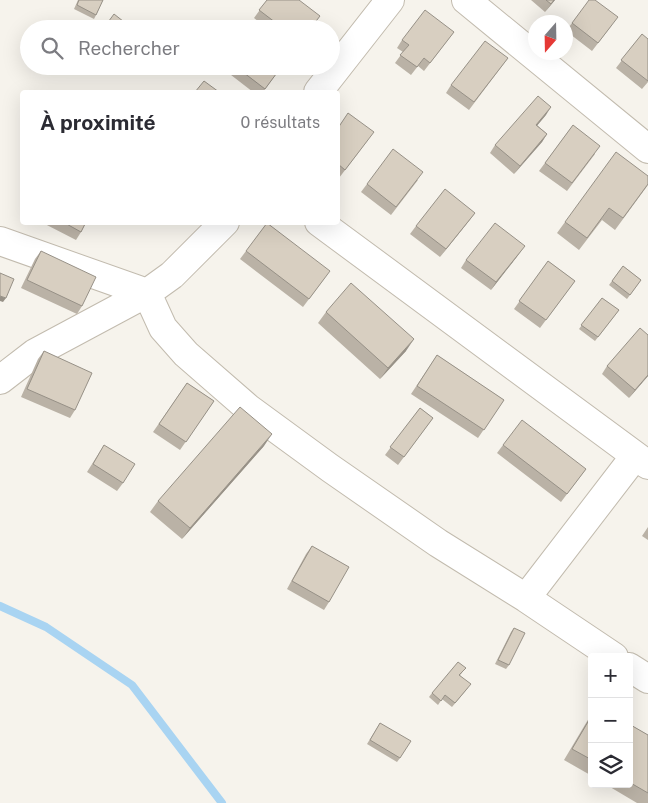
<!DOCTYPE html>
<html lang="fr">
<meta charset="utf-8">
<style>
:root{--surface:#fff;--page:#f7f7f7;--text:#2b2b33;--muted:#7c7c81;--line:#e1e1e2}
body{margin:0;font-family:"Public Sans",sans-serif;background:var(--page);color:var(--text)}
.controls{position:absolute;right:15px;bottom:15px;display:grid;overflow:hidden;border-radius:5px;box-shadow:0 5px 20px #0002}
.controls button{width:45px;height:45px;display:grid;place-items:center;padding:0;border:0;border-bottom:1px solid var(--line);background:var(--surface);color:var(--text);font:25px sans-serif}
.compass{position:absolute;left:528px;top:15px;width:45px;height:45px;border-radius:50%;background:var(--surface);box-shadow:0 5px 20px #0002;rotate:200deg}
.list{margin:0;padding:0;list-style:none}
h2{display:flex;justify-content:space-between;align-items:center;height:65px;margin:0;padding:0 20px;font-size:21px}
h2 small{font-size:16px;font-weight:400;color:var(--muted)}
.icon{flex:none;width:28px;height:28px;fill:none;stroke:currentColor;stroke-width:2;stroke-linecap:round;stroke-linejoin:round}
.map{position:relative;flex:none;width:648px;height:803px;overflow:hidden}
.search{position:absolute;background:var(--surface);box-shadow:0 5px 20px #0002;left:20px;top:20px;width:320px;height:55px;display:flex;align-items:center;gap:12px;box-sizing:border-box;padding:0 18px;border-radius:28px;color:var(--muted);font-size:19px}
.panel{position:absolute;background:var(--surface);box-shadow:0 5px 20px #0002;left:20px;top:90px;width:320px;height:135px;border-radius:5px}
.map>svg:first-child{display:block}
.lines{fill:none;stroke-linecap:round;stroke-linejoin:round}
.stream{stroke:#a9d4f2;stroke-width:8}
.street-casing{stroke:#c2bbae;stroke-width:30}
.street{stroke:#fff;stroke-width:28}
.wall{fill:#bab2a6}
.shaded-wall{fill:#979187}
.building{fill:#d8cfc1;stroke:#979187}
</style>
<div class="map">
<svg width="648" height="803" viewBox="0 0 648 803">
<rect width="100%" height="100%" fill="#f6f3ec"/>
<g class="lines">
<path class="stream" d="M 0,606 L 46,627 L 132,685 L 222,803"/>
<g class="street-casing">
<path id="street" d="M 466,0 L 648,149
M 318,92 L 390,0
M 319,222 L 648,465
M 0,241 L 147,293 L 163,328 L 186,354 L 248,408 L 330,468 L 438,543 L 526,598 L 614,657
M 0,380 L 35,353 L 147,293 L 172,275 L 225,222
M 526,598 L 635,456
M 629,667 L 648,679"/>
</g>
<use href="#street" class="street"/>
</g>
<path class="wall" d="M 78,0 L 103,0 L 96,15 L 94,19 L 74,9 Z
M 267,0 L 320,16 L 311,29 L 268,29 L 254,18 Z
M 531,0 L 555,0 L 545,12 Z
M 572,23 L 612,25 L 592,51 L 566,31 Z
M 454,32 L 424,71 L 418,66 L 411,75 L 395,63 L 403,52 L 397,48 L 402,40 Z
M 642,34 L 648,82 L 642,89 L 616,68 Z
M 508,58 L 469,110 L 446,93 L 451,85 Z
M 133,66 L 150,66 L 144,74 Z
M 223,66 L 282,66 L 263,92 L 253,92 L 222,68 Z
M 546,115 L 537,125 L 547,134 L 542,142 L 514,174 L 490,153 L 495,145 Z
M 573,125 L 595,154 L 567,191 L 539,171 Z
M 338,128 L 368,140 L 339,178 L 338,176 Z
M 418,180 L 391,215 L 361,192 L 367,184 Z
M 648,185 L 615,230 L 602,220 L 579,250 L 557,233 L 565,222 Z
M 475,213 L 440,257 L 410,234 L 416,226 Z
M 41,222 L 86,222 L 81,232 L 76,240 Z
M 41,251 L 82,306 L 77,314 L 21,288 L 35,259 Z
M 246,251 L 324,279 L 303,307 L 240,259 Z
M 519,254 L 491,290 L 461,268 L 466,260 Z
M 548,261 L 575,281 L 540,328 L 514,309 Z
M 623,266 L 641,280 L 627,299 L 609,285 Z
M 602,298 L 619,310 L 595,341 L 579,329 Z
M 326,312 L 406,351 L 380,379 L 318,323 Z
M 648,335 L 648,376 L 629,398 L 602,374 L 607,366 Z
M 44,351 L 75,410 L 70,418 L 21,397 L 38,359 Z
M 437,355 L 504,400 L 478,438 L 411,394 Z
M 187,383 L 214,401 L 180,450 L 153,432 Z
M 420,408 L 433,418 L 398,465 L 385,455 Z
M 104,445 L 123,483 L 117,491 L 87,472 Z
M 503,445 L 586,469 L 561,502 L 497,453 Z
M 264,446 L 182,539 L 150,512 L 158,501 Z
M 648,527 L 648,540 L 642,536 Z
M 312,546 L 329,602 L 324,610 L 287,589 L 306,554 Z
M 514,628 L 509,665 L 506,669 L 495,664 L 511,632 Z
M 463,672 L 460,675 L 468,688 L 452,707 L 442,699 L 438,705 L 429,697 L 432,693 Z
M 592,713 L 592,776 L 564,760 Z
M 380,723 L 400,758 L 397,762 L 367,744 Z
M 629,724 L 648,735 L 648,803 L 637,803 L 605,784 L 629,784 Z"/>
<path class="shaded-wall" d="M 554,0 L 555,0 L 545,12 Z
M 551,107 L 546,115 L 531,133 L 536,125 Z
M 547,134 L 542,142 L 514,174 L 520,166 Z
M 475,213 L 469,221 L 440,257 L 446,249 Z
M 525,246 L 519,254 L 491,290 L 496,282 Z
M 0,296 L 6,298 L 3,302 L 0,301 Z
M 414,339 L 406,351 L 380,379 L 388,368 Z
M 648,375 L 648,376 L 629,398 L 635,390 Z
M 272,434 L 264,446 L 182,539 L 190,528 Z"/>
<path class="building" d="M 79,0 L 103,0 L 96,15 L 77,5 Z
M 267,0 L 299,0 L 320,16 L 310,29 L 284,29 L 259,10 Z
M 546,0 L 554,0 L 551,4 Z
M 589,0 L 595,0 L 618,17 L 598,43 L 572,23 Z
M 425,10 L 454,32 L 430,63 L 424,58 L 417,67 L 400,55 L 409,45 L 402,40 Z
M 114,14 L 133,29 L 103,29 Z
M 642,34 L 648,39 L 648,81 L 621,60 Z
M 485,41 L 508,58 L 474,102 L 451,85 Z
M 235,66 L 282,66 L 265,89 Z
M 204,81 L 219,92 L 195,92 Z
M 538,96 L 551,107 L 536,125 L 547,134 L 520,166 L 495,145 Z
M 348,113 L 374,132 L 345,170 L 338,164 L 338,128 Z
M 573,125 L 600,146 L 572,183 L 545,163 Z
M 393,149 L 423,172 L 396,207 L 367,184 Z
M 616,152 L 648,176 L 648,184 L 623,218 L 609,208 L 587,238 L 565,222 Z
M 445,189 L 475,213 L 446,249 L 416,226 Z
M 63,222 L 86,222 L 81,232 Z
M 267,223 L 330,271 L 309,299 L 246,251 Z
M 495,223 L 525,246 L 496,282 L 466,260 Z
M 41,251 L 96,277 L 82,306 L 27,280 Z
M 548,261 L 575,281 L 546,320 L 519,301 Z
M 623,266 L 641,280 L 630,295 L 612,281 Z
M 0,273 L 14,279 L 6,298 L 0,296 Z
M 351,283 L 414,339 L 388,368 L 326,312 Z
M 602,298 L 619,310 L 598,337 L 581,325 Z
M 640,328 L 648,335 L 648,375 L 635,390 L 607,366 Z
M 44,351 L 92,373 L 75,410 L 27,389 Z
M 437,355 L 504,400 L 484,430 L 417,386 Z
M 187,383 L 214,401 L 186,442 L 159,424 Z
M 240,407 L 272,434 L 190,528 L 158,501 Z
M 420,408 L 433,418 L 404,457 L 390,447 Z
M 522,420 L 586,469 L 567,494 L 503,445 Z
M 104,445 L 135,464 L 123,483 L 93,464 Z
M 312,546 L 349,567 L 329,602 L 292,581 Z
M 514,628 L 525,633 L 509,665 L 498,660 Z
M 458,662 L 466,668 L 459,675 L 471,684 L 455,703 L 445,695 L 441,701 L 432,693 Z
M 592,715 L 592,760 L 572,749 Z
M 380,723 L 411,741 L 400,758 L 370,740 Z
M 629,724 L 648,735 L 648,793 L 629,782 Z"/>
</svg>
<div class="controls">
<button>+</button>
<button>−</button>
<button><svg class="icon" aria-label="layers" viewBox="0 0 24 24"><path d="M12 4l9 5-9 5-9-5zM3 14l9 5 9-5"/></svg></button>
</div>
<svg class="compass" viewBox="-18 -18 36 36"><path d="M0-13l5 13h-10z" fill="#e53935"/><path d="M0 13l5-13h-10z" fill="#7c7c81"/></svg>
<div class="search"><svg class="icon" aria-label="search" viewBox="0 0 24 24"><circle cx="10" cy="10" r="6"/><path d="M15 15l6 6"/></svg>Rechercher</div>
<section class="panel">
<h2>À proximité<small>0 résultats</small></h2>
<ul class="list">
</ul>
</section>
</div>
